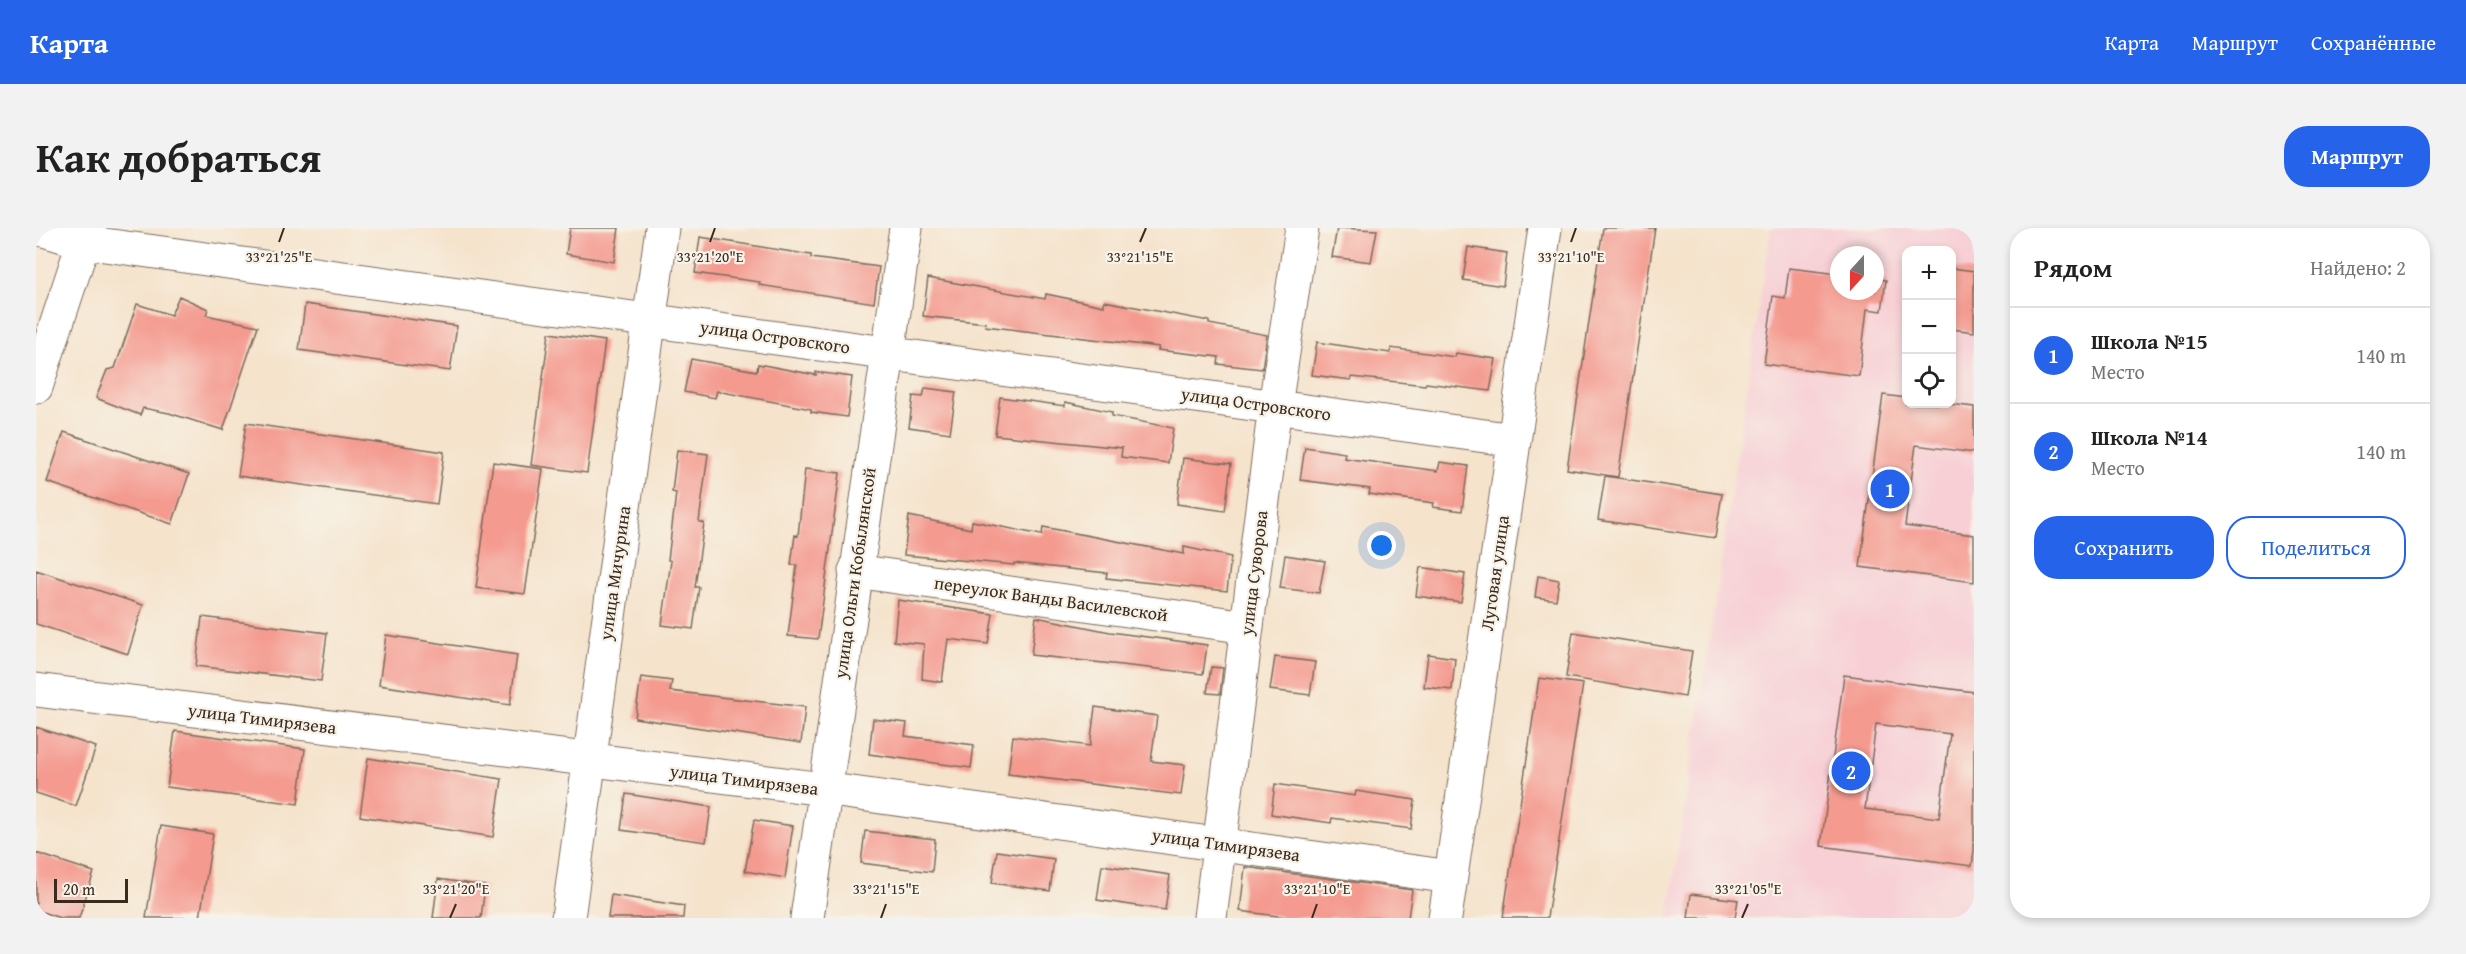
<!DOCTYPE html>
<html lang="ru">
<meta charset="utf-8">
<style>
:root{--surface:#fff;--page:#f2f2f2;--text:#222;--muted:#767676;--line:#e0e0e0;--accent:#2563eb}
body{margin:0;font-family:"Gentium Book Plus",serif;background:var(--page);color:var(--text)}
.controls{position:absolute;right:18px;top:18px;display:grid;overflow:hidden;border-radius:12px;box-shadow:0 3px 9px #0003}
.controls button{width:54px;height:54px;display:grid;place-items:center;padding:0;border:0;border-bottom:2px solid var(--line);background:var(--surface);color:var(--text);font:30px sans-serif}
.compass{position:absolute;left:1794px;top:18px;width:54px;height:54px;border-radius:50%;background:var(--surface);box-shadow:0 3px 9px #0003;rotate:201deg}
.scale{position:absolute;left:18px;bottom:15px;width:74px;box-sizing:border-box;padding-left:6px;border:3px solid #3b2a1e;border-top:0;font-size:16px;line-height:21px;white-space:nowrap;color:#3b2a1e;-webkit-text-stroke:4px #f7f3e8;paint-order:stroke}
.you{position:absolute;left:1346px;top:318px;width:21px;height:21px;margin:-15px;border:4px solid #fff;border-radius:50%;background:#1a73e8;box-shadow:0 0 0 9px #1a73e833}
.badge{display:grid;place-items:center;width:39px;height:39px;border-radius:50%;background:var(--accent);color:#fff;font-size:20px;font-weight:700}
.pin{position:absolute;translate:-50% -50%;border:3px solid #fff;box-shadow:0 2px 6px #0006}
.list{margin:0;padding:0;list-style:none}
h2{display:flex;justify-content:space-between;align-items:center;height:78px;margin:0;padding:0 24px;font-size:26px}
h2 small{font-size:20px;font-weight:400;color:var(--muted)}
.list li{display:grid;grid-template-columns:39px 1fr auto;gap:18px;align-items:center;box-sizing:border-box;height:96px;padding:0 24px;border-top:2px solid var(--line)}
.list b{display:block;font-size:22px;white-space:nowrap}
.list p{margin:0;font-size:20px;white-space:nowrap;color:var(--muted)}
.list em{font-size:20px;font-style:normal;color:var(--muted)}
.actions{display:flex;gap:12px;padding:18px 24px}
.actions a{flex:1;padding:14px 0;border:2px solid var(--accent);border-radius:24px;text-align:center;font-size:21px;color:var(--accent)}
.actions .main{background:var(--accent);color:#fff}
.icon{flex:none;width:33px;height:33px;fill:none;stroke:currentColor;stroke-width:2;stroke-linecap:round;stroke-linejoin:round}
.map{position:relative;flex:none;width:1938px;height:690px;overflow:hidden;border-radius:24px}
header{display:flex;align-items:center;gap:36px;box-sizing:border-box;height:84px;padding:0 30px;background:var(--accent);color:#fff}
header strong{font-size:28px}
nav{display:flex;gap:33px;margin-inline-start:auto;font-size:21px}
.intro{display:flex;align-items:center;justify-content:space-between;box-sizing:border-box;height:144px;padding:0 36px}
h1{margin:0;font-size:42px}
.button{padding:15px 27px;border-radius:24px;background:var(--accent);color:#fff;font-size:21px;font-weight:700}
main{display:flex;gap:36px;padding:0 36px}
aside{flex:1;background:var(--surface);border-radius:24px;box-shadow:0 3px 9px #0003}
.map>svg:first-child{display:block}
.built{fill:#f7cfd5;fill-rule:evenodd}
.building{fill:#f49a8f;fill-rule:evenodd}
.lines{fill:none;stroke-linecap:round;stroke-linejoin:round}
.minor-casing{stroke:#7c6b5b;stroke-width:35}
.minor{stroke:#fff;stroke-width:33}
.ticks{fill:none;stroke:#3b2a1e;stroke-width:2}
.labels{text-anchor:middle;stroke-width:4.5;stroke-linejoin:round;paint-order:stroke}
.street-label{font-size:18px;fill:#3b2a1e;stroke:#f7f3e8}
.ticks-label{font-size:15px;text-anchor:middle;fill:#3b2a1e;stroke:#f7f3e8;stroke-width:4.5;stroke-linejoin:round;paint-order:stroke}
</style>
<header>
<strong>Карта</strong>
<nav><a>Карта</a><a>Маршрут</a><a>Сохранённые</a></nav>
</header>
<div class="intro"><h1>Как добраться</h1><a class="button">Маршрут</a></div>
<main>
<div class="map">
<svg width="1938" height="690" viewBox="0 0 1938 690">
<rect width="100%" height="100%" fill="#f7f3e8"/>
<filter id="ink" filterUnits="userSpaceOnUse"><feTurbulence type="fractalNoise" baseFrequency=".0167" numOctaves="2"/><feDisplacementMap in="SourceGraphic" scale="12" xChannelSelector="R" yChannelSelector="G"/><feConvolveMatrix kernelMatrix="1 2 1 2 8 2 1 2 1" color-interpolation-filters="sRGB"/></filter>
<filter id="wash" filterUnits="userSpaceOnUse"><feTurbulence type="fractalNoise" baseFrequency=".008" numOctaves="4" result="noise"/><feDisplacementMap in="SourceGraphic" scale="24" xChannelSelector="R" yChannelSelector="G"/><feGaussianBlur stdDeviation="1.35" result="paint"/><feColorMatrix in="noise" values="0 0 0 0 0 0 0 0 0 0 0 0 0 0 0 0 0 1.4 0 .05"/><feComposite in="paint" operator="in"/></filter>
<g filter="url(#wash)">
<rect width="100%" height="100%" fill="#f5e3cc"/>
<path class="built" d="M 1735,0 L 1938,0 L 1938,690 L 1632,690 ZM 1870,22 L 1916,22 L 1916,176 L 1870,176 ZM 1803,27 L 1839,27 L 1839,63 L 1803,63 Z"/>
<g id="blocks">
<path class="building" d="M 534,0 L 583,0 L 578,34 L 530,26 Z
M 1301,0 L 1341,2 L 1335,34 L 1296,29 Z
M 1567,0 L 1619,0 L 1582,249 L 1531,241 Z
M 664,9 L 775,27 L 775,30 L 843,39 L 838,75 L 723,57 L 724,54 L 659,45 Z
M 1432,19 L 1471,25 L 1467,58 L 1427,52 Z
M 1753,40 L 1803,46 L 1803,63 L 1839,63 L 1839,51 L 1850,52 L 1846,83 L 1831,81 L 1823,148 L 1728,136 L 1737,68 L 1749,70 Z
M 1916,40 L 1938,43 L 1938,104 L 1916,101 L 1918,85 L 1916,84 Z
M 892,50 L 1009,71 L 1010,66 L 1068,78 L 1068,73 L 1173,93 L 1173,96 L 1231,107 L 1226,141 L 1182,136 L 1183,129 L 1122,122 L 1123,119 L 949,98 L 950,95 L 887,88 Z
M 143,68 L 172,81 L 170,87 L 222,98 L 187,202 L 133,185 L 107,180 L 104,187 L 60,170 L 71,142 L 79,140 L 101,76 L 135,87 Z
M 269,76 L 421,98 L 414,143 L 263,122 Z
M 513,105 L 569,113 L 551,245 L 495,237 Z
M 1281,114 L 1354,125 L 1355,120 L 1419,129 L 1420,125 L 1460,131 L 1454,163 L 1390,155 L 1389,157 L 1316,149 L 1315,152 L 1276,147 Z
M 655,131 L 721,143 L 722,136 L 780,147 L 780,144 L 816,149 L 811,189 L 775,184 L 775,181 L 681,163 L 679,170 L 648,164 Z
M 889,160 L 920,164 L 914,205 L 873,199 L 877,168 L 887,169 Z
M 1847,167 L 1870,170 L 1870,176 L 1913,176 L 1938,179 L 1938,225 L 1880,217 L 1869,298 L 1938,307 L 1938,354 L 1824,339 Z
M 964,169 L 1029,178 L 1029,174 L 1076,184 L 1076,188 L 1137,200 L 1132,235 L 1085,229 L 1086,220 L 959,207 Z
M 210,195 L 408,224 L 401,276 L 202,248 Z
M 28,204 L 153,246 L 136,296 L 11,254 Z
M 1269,219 L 1309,225 L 1308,230 L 1402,243 L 1404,234 L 1432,238 L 1426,283 L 1397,279 L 1398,275 L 1333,266 L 1334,261 L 1264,252 Z
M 641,222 L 672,226 L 663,294 L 668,295 L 659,359 L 663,359 L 657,401 L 626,397 L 635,333 L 632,332 L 640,265 L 636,264 Z
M 1147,230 L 1195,236 L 1189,283 L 1141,276 Z
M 457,234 L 507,241 L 489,366 L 440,360 Z
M 769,241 L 804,245 L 782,411 L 752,408 L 761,337 L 755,337 L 759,307 L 762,308 Z
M 1569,248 L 1686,266 L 1679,310 L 1562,292 Z
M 873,288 L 935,301 L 936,293 L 1006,307 L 1007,299 L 1148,326 L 1148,319 L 1195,329 L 1191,363 L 1070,350 L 1071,345 L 978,335 L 978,337 L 868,327 Z
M 1249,327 L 1289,333 L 1283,365 L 1244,360 Z
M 1384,339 L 1429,346 L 1425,374 L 1380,368 Z
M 0,342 L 107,377 L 92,426 L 0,396 Z
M 1502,348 L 1523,352 L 1520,372 L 1499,369 Z
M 862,372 L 957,386 L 952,416 L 912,411 L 906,454 L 886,451 L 888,416 L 858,413 Z
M 166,389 L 291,405 L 285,453 L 160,438 Z
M 1000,389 L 1074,404 L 1171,417 L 1167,446 L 995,427 Z
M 1537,404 L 1656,423 L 1649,469 L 1530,449 Z
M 350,407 L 481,427 L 474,477 L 343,457 Z
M 1392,426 L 1419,430 L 1416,462 L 1388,459 Z
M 1239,429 L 1279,434 L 1274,467 L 1234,462 Z
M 1175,439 L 1187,440 L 1184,466 L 1171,465 Z
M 1808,447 L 1938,464 L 1938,622 L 1936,638 L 1785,618 ZM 1840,496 L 1914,506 L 1903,590 L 1829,581 Z
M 605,449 L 636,453 L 634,463 L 769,479 L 765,515 L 599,490 Z
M 1503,450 L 1547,456 L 1511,690 L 1467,690 Z
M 1059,479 L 1121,488 L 1115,533 L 1149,537 L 1145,567 L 972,546 L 977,508 L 1054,518 Z
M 837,491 L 871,495 L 869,508 L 938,517 L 935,540 L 833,526 Z
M 0,499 L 60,519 L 40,578 L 0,565 Z
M 139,503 L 269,521 L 262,576 L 131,559 Z
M 332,530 L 466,551 L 457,609 L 324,588 Z
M 1239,556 L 1319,568 L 1320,563 L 1379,572 L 1375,601 L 1296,590 L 1295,595 L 1235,586 Z
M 590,566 L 675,579 L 670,614 L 585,602 Z
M 718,592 L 757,598 L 749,650 L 709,643 Z
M 125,598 L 177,606 L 164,690 L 110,690 Z
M 829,603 L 899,611 L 896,644 L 825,635 Z
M 961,623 L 1018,631 L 1014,663 L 956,655 Z
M 0,625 L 58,644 L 43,690 L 24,690 L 0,682 Z
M 1066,637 L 1134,647 L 1129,682 L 1061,672 Z
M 1209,639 L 1376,662 L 1372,690 L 1256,690 L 1204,683 Z
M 402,651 L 449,658 L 445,690 L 397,690 Z
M 1655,666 L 1702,672 L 1699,690 L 1652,690 Z
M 575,667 L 648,678 L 647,690 L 572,690 Z"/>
</g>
</g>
<g filter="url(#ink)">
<use href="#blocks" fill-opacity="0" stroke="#7c6b5b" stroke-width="1.5"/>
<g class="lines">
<g class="minor-casing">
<path id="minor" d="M 1,0 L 47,14 L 1478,212
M 0,159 L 52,0
M 819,343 L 1211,399
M 0,462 L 788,561 L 1415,649
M 532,690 L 626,0
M 771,690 L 870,0
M 1174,690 L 1239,178 L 1266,0
M 1409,690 L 1509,0"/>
</g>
<use href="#minor" class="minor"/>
</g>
</g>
<path class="ticks" d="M 243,14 L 248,0M 674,14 L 679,0M 1104,14 L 1110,0M 1535,14 L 1540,0M 414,690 L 420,676M 845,690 L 850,676M 1276,690 L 1281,676M 1706,690 L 1712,676"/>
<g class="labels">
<g class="street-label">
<text transform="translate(739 109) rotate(8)" y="6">улица Островского</text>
<text transform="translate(1220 176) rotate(8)" y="6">улица Островского</text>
<text transform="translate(579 345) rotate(-82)" y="6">улица Мичурина</text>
<text transform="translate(819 345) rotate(-82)" y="6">улица Ольги Кобылянской</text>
<text transform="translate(1218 345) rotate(-83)" y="6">улица Суворова</text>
<text transform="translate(1459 345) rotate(-82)" y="6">Луговая улица</text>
<text transform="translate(1015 371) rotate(8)" y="6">переулок Ванды Василевской</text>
<text transform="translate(226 491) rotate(7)" y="6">улица Тимирязева</text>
<text transform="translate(708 552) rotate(7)" y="6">улица Тимирязева</text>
<text transform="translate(1190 617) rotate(8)" y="6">улица Тимирязева</text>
</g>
</g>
<g class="ticks-label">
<text x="243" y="34">33°21'25"E</text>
<text x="674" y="34">33°21'20"E</text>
<text x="1104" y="34">33°21'15"E</text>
<text x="1535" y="34">33°21'10"E</text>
<text x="420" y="666">33°21'20"E</text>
<text x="850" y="666">33°21'15"E</text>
<text x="1281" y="666">33°21'10"E</text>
<text x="1712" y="666">33°21'05"E</text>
</g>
</svg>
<div class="controls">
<button>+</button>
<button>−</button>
<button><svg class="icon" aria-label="locate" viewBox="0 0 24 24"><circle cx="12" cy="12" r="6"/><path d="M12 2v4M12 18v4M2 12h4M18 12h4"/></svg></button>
</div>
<svg class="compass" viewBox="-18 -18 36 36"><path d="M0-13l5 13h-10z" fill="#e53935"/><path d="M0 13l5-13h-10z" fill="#767676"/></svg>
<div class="scale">20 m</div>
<div class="you"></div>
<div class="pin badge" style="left:1854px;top:261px">1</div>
<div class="pin badge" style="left:1815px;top:543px">2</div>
</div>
<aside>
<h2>Рядом<small>Найдено: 2</small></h2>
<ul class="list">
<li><span class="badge">1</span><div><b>Школа №15</b><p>Место</p></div><em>140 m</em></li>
<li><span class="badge">2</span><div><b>Школа №14</b><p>Место</p></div><em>140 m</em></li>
</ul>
<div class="actions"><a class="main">Сохранить</a><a>Поделиться</a></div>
</aside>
</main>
